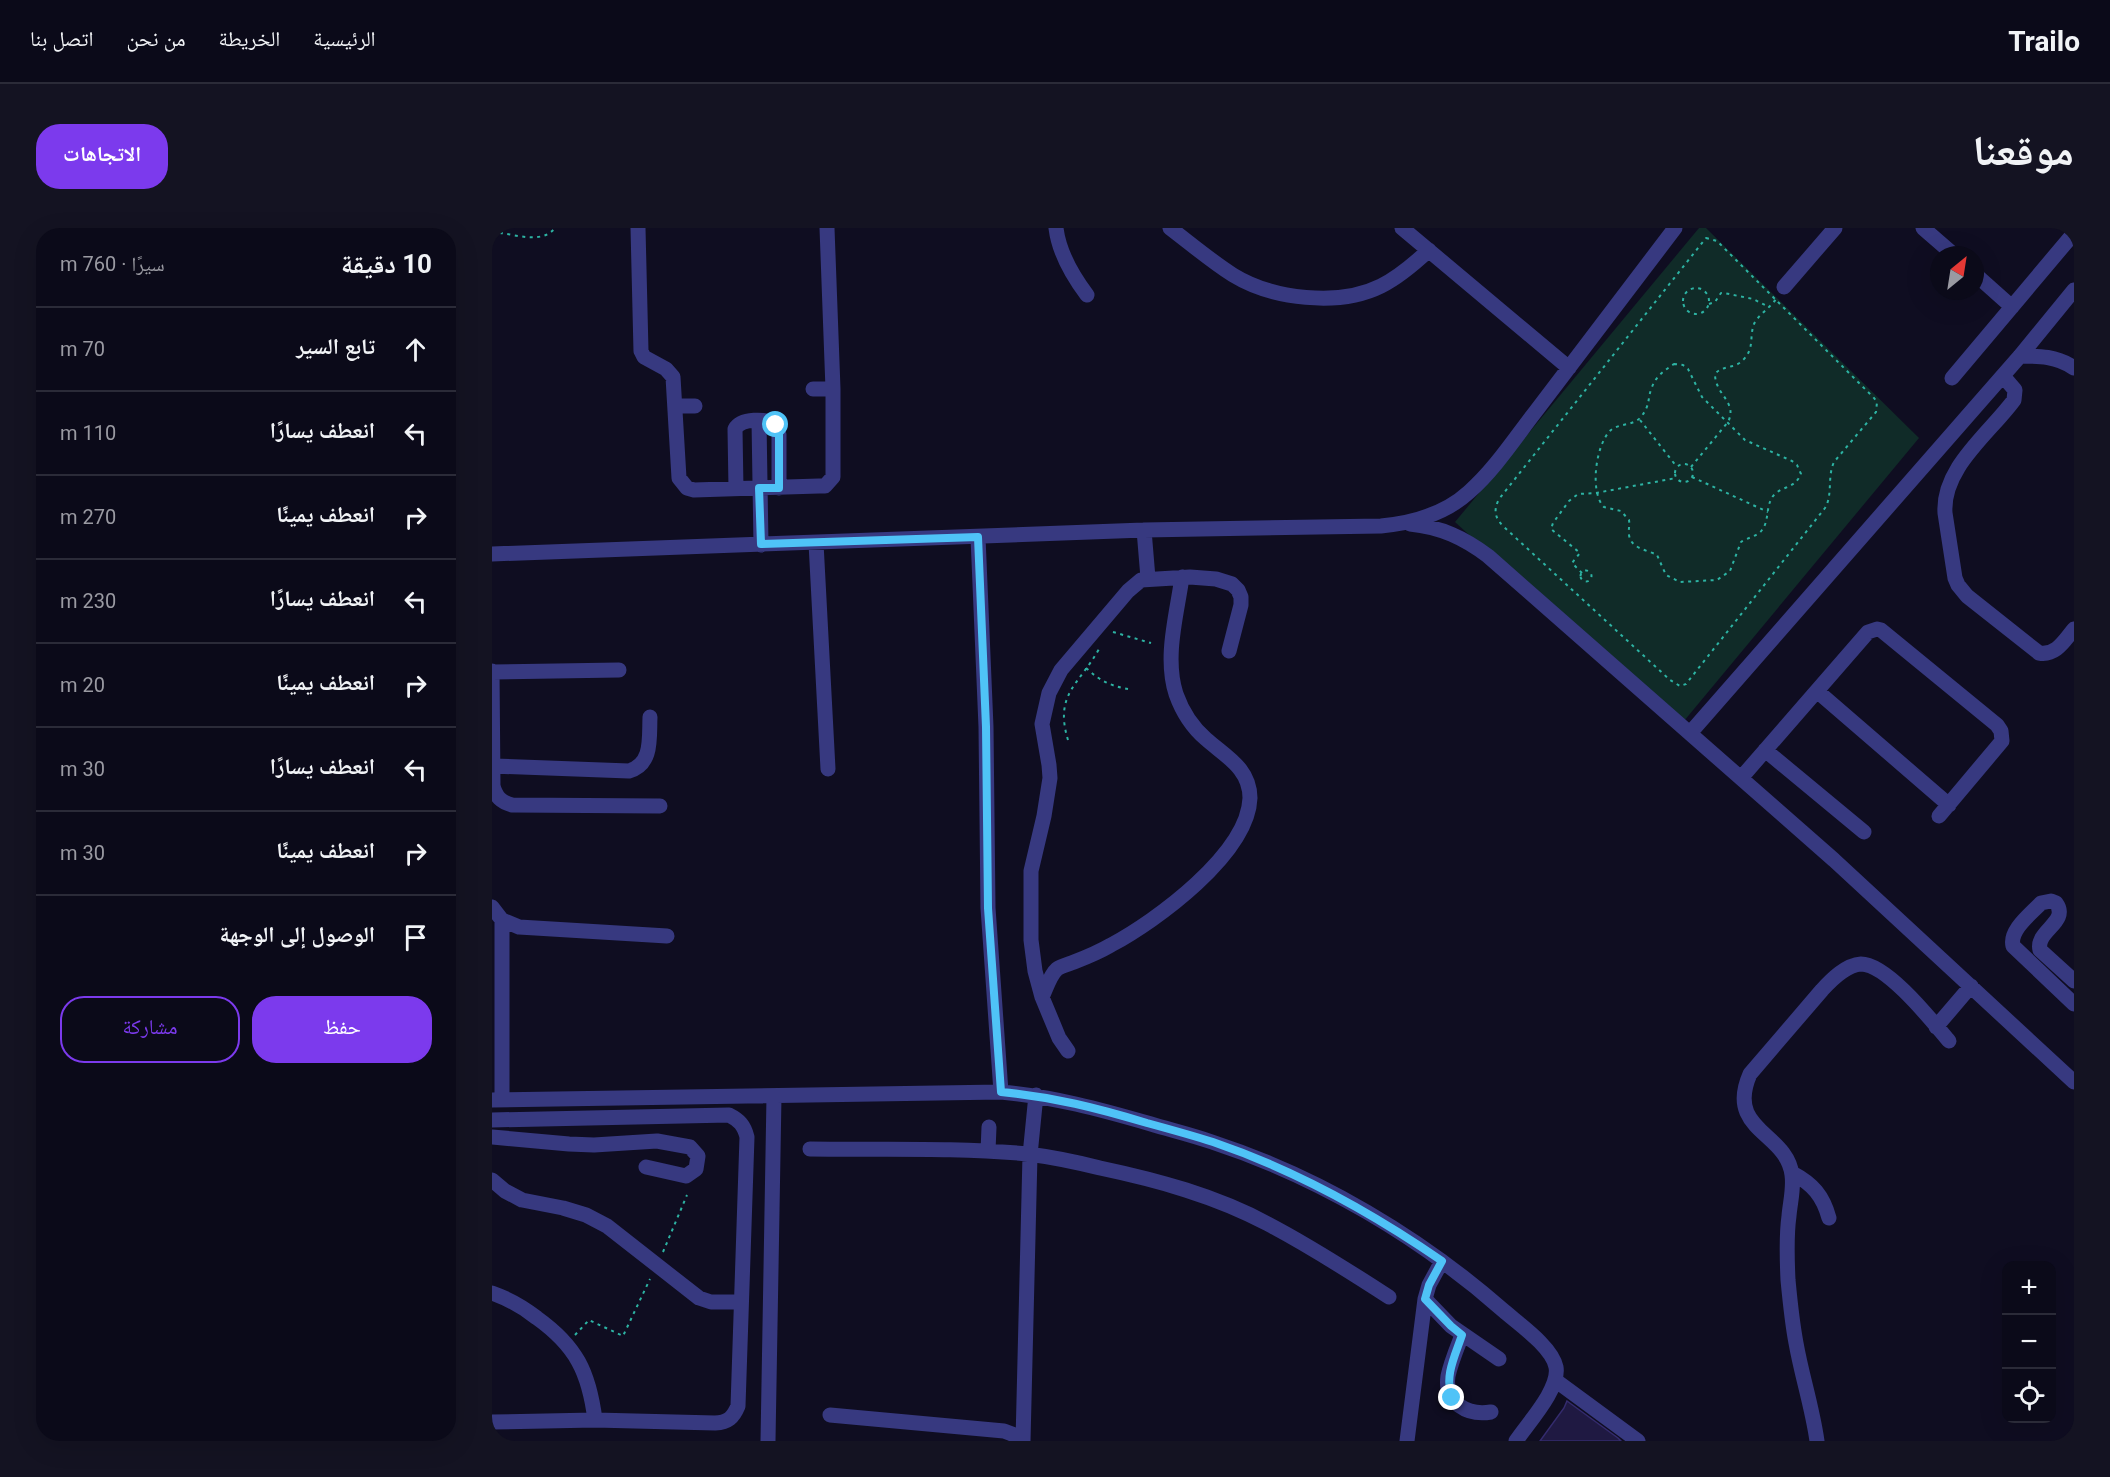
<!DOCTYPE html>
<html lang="ar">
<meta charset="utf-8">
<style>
:root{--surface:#0b0a19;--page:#141322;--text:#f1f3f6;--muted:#9a9aa2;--line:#2b2b38;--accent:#7c3aed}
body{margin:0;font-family:Roboto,"Noto Naskh Arabic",sans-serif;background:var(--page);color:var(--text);direction:rtl}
.controls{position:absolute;right:18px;bottom:18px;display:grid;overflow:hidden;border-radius:12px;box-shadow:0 6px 24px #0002}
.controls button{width:54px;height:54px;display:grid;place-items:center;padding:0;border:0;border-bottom:2px solid var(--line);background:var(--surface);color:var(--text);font:30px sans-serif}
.compass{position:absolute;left:1438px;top:18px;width:54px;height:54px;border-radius:50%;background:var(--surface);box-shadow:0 6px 24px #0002;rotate:30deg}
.stop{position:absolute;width:18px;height:18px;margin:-14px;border:4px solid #4fc3f7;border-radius:50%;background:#fff}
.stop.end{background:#4fc3f7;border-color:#fff;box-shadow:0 2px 6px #0008}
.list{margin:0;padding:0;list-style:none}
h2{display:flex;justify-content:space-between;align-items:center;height:78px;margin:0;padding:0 24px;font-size:26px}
h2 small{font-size:20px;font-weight:400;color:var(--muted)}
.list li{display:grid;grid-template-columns:39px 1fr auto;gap:18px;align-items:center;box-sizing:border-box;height:84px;padding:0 24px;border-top:2px solid var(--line)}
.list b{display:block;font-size:22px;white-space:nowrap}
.list em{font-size:20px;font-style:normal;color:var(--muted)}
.actions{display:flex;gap:12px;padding:18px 24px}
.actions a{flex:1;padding:14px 0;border:2px solid var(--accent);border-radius:24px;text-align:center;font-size:21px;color:var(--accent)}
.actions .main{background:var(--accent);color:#fff}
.icon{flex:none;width:33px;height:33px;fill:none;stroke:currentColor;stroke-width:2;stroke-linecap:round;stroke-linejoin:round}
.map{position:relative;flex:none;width:1582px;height:1213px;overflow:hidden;direction:ltr;border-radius:24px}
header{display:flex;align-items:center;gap:36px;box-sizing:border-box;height:84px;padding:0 30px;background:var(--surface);border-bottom:2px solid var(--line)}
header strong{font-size:28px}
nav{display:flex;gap:33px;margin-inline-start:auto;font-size:21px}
.intro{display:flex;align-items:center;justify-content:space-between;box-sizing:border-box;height:144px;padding:0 36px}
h1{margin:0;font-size:42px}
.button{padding:15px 27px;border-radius:24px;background:var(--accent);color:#fff;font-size:21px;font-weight:700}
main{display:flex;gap:36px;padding:0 36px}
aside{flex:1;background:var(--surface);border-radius:24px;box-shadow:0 6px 24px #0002}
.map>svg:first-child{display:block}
.green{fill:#102b28}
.building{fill:#1f1942;stroke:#342b6e;stroke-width:1.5}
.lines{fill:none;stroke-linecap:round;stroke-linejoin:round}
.path{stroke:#2db3a3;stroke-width:2;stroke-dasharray:3 4.5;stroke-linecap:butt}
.minor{stroke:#373980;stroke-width:15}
.route{stroke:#4fc3f7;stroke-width:8}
</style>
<header>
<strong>Trailo</strong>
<nav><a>الرئيسية</a><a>الخريطة</a><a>من نحن</a><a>اتصل بنا</a></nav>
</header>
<div class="intro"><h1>موقعنا</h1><a class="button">الاتجاهات</a></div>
<main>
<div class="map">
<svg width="1582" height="1213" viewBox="0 0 1582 1213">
<rect width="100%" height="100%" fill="#0f0d21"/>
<path class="green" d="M 1207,0 L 1214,0 L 1427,210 L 1187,499 L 963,294 Z"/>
<path class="building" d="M 1075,1173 L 1126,1210 L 1129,1213 L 1048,1213 L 1072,1180 Z"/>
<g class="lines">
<path class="path" d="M 0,4 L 8,5 L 13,0
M 8,5 C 26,7 50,16 63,0
M 1214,10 L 1225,13 L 1382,170 L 1385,174 L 1384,184 L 1342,234 C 1335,249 1341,267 1333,280 L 1194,456 L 1188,458 L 1178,452 L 1012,299 C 1003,290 1001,283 1007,271 Z
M1191 73a13 13 0 1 1 26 0a13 13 0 1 1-26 0Z
M 1217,76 L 1223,74 L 1229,65 L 1232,65 L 1261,71 L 1277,79
M 1182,136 L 1191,137 L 1196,141 L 1210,169 L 1253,212 L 1300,233 L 1305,237 L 1309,246 C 1302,261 1293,257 1283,266 C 1273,275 1278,292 1270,302 C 1266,308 1255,310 1249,314 L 1238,343 L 1225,352 L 1188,354 L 1174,347 L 1165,327 C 1156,322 1139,321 1137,307 C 1136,302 1138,298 1137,292 L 1129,283 L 1112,279 C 1097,264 1104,215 1119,202 C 1128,195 1141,198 1149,189 C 1159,176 1155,171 1160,159 C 1164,148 1173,142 1182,136 Z
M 1148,192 L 1185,239
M1183 245a9 9 0 1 1 18 0a9 9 0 1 1-18 0Z
M 1199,239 L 1236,194 C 1246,174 1223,167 1223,146 C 1230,137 1243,141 1251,132 C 1263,120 1257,109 1262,96 C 1266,87 1278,80 1284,71
M 1200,249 L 1276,284
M1088.5 348a5.5 5.5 0 1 1 11 0a5.5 5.5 0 1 1-11 0Z
M 1090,345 L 1080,335 L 1088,325 L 1059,301 L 1061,295 L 1077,273 L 1086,266 L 1104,265 L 1184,250
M 621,404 L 659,415
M 594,440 C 607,452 618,458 636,461
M 576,512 C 562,466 587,457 607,421
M 171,1024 L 195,967
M 83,1107 L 97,1092 L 131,1108 L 158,1051"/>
<path class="minor" d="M 146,0 L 149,123 L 152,129 L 174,141 L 181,149 L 187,250 L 195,260 L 202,262 L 327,258 L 333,258 L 341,249 L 341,161 L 335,0
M 564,0 C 567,25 580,47 595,67
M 678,0 C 699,16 719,33 741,47 C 780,71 847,79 889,58 C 907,49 922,36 937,22
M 910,0 L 1077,140
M 1431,0 L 1462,27
M 1483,46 L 1520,79
M 1292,59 L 1343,0
M 1528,128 C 1547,128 1565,128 1582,140
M 1511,148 L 1523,162 L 1522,172 C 1497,206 1450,240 1453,285 L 1463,350 L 1466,357 L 1475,368 L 1547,425 C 1564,428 1572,413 1582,401
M 1460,150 L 1582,5
M 321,161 L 341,161
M 184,178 L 203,178
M 267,193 L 269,317
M 244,261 L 243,201 C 249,190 274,190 284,197 L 287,207 L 287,260
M 918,296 C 949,299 972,310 996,328 L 1342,632 L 1582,854
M 652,302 L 656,350
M 486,309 L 494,499 L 496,680 L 509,864
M 324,315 L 336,541
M 0,326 L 652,302 L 889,298 C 921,295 953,286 977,264 C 1003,241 1023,210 1044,183 C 1091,122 1137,61 1183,0
M 0,443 L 1,558 C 4,569 9,574 20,577 L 168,578
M 0,444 L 127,442
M 1325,463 L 1457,577
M 1199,504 L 1528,128 L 1582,62
M 1273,522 L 1372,604
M 1,538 L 137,543 C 161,536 157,510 158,489
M 1249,550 L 1376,404 L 1385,401 L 1389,402 L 1505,497 L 1509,503 L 1510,513 L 1447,588
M 0,679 L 10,692 L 27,699 L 175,708
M 1582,753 L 1548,722 C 1543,703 1578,694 1564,675 L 1559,673 L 1549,675 C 1539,686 1517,702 1521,718 L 1582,776
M 550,769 C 554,761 558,747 565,741 C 569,738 577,736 582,734 C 595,729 607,724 619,717 C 664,693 756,626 758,570 C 758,540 733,528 714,511 C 700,499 690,483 684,466 C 672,429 685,386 690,349
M 1444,799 L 1479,758
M 576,823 L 567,810 L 550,769 L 543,743 L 539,712 L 539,643 L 552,588 L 558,550 L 557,537 L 550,496 L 557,465 L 569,442 L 636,363 L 649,352 L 698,349 L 724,351 L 740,356 L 746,362 L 749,369 L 749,377 L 737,423
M 0,872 L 509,864 C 563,869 607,881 659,896 C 679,902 700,907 720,914 C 827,949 928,1009 1012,1083 C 1027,1096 1060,1119 1064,1139 C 1068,1161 1036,1195 1024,1213
M 10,872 L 10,692
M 0,892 L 237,887 C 247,892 252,897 255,909 L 246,1178 C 241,1190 236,1194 223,1195 L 103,1192 L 0,1194
M 0,909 L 77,916 L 102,917 L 165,913 L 198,919 L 206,928 L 204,941 L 194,948 L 154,939
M 318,921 C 390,922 464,919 536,926 C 560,929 584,934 608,940 C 665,952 724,968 776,996 C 818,1018 857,1043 897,1069
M 496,923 L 497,899
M 1300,945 C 1321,956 1331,968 1337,990
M 0,952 L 13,963 L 30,972 L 71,980 L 94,987 L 115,998 L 207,1070 L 219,1074 L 249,1074
M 0,1065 C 17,1071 31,1079 45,1090 C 84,1118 97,1144 103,1192
M 933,1071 L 959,1098 L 1007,1131
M 970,1107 C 965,1120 959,1134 956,1148 C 952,1175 976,1188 999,1184
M 1063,1152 L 1146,1213
M 338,1187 L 512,1203 L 520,1206 L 529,1213
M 276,1213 L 282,868
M 531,1213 L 538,927 L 544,867
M 915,1213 L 933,1071 L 937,1057 L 950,1033
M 1325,1213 C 1320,1178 1310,1149 1304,1115 C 1300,1094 1298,1073 1296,1052 C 1295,1031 1294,1009 1297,988 C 1298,975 1302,961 1300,947 C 1295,904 1233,903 1258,846 L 1330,762 C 1340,751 1354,737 1369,736 C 1395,736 1440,793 1457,813"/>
</g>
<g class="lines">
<path class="route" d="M 284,197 L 287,207 L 287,260 L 267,260 L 269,316 L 486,309 L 494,499 L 496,680 L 509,864 C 562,869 605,880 655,895 C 677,901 699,907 721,914 C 803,942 879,984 950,1033 L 937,1057 L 933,1071 L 959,1098 L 970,1107 C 963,1128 952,1148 960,1170"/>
</g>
</svg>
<div class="controls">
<button>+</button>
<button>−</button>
<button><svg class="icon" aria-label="locate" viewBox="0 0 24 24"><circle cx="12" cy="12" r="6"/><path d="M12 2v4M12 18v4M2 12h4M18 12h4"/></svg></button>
</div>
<svg class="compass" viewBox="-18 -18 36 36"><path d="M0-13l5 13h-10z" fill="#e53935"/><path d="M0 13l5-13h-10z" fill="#9a9aa2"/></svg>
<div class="stop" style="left:284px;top:197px"></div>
<div class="stop end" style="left:960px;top:1170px"></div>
</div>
<aside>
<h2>10 دقيقة<small>سيرًا · 760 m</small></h2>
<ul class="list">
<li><svg class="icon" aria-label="ahead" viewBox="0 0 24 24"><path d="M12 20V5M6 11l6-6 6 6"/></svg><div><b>تابع السير</b></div><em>70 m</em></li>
<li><svg class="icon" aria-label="left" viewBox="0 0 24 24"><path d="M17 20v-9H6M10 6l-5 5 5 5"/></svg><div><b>انعطف يسارًا</b></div><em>110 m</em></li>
<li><svg class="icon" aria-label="right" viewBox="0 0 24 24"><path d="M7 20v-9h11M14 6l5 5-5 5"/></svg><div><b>انعطف يمينًا</b></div><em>270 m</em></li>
<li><svg class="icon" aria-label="left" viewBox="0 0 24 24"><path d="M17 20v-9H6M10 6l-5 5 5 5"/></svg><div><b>انعطف يسارًا</b></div><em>230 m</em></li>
<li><svg class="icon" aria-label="right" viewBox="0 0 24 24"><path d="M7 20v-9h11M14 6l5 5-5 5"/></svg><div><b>انعطف يمينًا</b></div><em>20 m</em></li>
<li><svg class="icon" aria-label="left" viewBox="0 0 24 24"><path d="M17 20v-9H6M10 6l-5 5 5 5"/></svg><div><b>انعطف يسارًا</b></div><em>30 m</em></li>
<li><svg class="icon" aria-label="right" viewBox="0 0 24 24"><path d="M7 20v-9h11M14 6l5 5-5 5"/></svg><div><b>انعطف يمينًا</b></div><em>30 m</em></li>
<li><svg class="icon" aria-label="arrive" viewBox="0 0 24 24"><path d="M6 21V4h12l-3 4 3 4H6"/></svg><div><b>الوصول إلى الوجهة</b></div></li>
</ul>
<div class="actions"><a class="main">حفظ</a><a>مشاركة</a></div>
</aside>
</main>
